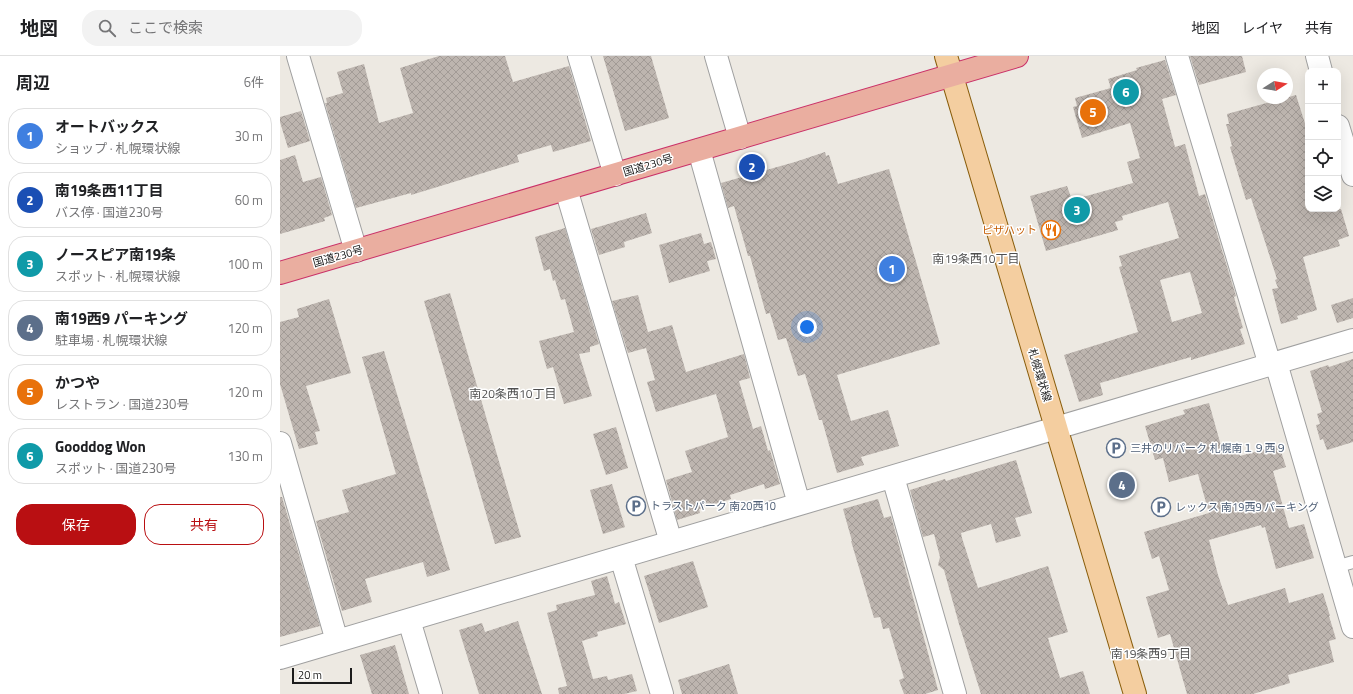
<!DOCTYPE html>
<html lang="ja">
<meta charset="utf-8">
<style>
:root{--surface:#fff;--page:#f2f2f2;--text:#202124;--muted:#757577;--line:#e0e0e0;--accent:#b90f12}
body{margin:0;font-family:"Titillium Web","Noto Sans JP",sans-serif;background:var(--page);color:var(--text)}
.controls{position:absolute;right:12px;top:12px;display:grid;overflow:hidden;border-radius:8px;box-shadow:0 4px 16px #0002}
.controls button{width:36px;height:36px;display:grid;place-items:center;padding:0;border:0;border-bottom:1px solid var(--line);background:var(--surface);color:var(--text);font:20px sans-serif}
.compass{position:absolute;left:977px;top:12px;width:36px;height:36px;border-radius:50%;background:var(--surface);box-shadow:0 4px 16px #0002;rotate:79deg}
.scale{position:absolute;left:12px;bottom:10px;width:60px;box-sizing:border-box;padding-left:4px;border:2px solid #1c1c1c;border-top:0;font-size:11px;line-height:14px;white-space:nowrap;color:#1c1c1c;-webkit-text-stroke:3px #fff;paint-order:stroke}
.you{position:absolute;left:527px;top:271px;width:14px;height:14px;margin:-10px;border:3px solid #fff;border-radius:50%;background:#1a73e8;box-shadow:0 0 0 6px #1a73e833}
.badge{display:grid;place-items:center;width:26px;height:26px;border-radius:50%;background:var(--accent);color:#fff;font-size:13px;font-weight:700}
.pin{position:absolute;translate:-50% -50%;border:2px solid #fff;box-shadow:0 1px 4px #0006}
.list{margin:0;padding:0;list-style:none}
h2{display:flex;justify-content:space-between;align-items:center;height:52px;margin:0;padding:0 16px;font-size:17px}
h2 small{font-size:13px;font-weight:400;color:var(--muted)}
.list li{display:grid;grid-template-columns:26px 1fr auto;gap:12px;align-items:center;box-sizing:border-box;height:56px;margin:0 8px 8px;padding:0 8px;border:1px solid var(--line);border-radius:16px}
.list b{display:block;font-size:15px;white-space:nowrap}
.list p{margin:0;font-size:13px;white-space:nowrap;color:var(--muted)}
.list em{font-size:13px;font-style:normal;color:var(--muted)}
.actions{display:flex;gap:8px;padding:12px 16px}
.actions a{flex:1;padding:9px 0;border:1px solid var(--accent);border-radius:16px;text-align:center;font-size:14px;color:var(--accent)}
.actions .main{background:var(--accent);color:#fff}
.icon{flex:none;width:22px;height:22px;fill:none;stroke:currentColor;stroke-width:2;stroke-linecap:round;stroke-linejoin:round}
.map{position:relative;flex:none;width:1073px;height:638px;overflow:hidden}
header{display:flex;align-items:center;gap:24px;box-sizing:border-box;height:56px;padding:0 20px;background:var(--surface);border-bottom:1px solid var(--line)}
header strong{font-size:19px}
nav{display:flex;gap:22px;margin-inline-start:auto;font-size:14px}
.search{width:280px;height:36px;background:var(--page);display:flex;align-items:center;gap:10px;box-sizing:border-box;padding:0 14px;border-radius:16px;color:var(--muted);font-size:15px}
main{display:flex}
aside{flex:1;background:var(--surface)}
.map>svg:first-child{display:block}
.building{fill:url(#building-cross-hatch);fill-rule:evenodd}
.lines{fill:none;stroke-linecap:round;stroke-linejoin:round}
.service-casing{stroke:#a0a0a0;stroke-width:14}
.minor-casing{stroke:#a0a0a0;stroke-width:24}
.primary-casing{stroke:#895d0b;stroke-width:24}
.trunk-casing{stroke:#ca3168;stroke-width:24}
.service{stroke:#fff;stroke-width:12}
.minor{stroke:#fff;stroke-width:22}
.primary{stroke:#f4cea0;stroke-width:22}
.trunk{stroke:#eaaea0;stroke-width:22}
.labels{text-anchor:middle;stroke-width:3;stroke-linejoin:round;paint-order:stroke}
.street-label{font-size:11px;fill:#1c1c1c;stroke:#fff}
.food-label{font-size:11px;fill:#c56008;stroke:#fff;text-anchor:end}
.service-label{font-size:11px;fill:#4e5e75;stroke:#fff;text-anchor:start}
.neighbourhood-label{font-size:12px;fill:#4f4f4f;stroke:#fff}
</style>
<header>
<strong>地図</strong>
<div class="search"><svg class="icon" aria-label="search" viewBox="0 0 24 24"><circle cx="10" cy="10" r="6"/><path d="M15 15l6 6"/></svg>ここで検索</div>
<nav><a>地図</a><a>レイヤ</a><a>共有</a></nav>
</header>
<main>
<aside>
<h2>周辺<small>6件</small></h2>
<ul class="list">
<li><span class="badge" style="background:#3f7fe0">1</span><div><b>オートバックス</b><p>ショップ · 札幌環状線</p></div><em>30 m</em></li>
<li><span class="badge" style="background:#1a4fb4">2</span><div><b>南19条西11丁目</b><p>バス停 · 国道230号</p></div><em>60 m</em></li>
<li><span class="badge" style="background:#0f9aa8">3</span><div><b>ノースピア南19条</b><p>スポット · 札幌環状線</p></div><em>100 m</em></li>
<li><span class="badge" style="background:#5c6f8a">4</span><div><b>南19西9 パーキング</b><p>駐車場 · 札幌環状線</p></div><em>120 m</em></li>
<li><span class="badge" style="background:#e8710a">5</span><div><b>かつや</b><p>レストラン · 国道230号</p></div><em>120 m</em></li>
<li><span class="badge" style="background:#0f9aa8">6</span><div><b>Gooddog Won</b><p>スポット · 国道230号</p></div><em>130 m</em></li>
</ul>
<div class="actions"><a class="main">保存</a><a>共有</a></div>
</aside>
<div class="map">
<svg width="1073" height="638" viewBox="0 0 1073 638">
<defs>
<pattern id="building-cross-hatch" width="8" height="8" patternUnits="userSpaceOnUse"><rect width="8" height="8" fill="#bdb5af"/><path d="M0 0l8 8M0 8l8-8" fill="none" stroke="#a29b96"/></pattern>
</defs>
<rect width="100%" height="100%" fill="#ede9e2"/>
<path class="building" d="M 159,0 L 225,0 L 233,26 L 289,10 L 311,85 L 273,96 L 271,89 L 237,99 L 239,106 L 131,139 L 131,137 L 76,152 L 45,47 L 47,47 L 46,42 L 63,37 L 57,16 L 84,8 L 99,67 L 133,57 L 120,12 Z
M 323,0 L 371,0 L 389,62 L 345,75 Z
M 910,0 L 962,0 L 966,16 L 919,29 Z
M 885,4 L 896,39 L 882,43 L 895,91 L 905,88 L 919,140 L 925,138 L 956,240 L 954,241 L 963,272 L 960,273 L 965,288 L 911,304 L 911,301 L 820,327 L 823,339 L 799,346 L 784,299 L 858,276 L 839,211 L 842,210 L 839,200 L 899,182 L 888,146 L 842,160 L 843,164 L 835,166 L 838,174 L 766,195 L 750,140 L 787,130 L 792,144 L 853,127 L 847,106 L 860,102 L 850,67 L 802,82 L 793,51 L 797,50 L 795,42 L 831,32 L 828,23 L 857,14 L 856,12 ZM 910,216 L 922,257 L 892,266 L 880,224 Z
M 1016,39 L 1028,77 L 1028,153 L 1061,153 L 1069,180 L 1058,184 L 1060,190 L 1023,201 L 1037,254 L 1017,260 L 1018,263 L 1001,268 L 992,233 L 998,232 L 995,224 L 997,223 L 971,142 L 966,144 L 950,91 L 952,90 L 946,68 L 949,68 L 947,58 Z
M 21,55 L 30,85 L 8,92 L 0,66 L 0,61 Z
M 545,96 L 546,100 L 549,99 L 558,128 L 609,113 L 660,288 L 557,319 L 571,365 L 608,354 L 619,390 L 581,401 L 584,409 L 557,417 L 542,364 L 539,364 L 525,318 L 518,320 L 506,282 L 498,284 L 490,257 L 486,258 L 470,200 L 468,200 L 454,150 L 448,152 L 441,127 L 515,106 Z
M 15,99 L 23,126 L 41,121 L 52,159 L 44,162 L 45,165 L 0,178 L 0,104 Z
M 366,157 L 372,177 L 344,186 L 345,191 L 319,199 L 311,173 Z
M 285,172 L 319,288 L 310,291 L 310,296 L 299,298 L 312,340 L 284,348 L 273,311 L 267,313 L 259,285 L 294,276 L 285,243 L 281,244 L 275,224 L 273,225 L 270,213 L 264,215 L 255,181 Z
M 421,177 L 424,188 L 431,186 L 436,203 L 427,205 L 430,215 L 389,227 L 379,189 Z
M 170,237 L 241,481 L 215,488 L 144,245 Z
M 358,239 L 368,276 L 392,269 L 406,316 L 464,298 L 470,322 L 459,325 L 473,373 L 481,370 L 488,395 L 490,394 L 500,428 L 485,433 L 484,428 L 450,439 L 451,443 L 419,453 L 420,457 L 397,464 L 386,424 L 412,416 L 405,395 L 448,381 L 436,338 L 376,356 L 367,326 L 375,324 L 366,292 L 348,297 L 332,245 Z
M 1073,242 L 1073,262 L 1057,267 L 1051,249 Z
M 49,243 L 71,317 L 26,330 L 40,375 L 35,376 L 38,388 L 19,393 L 0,328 L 0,266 L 19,261 L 17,253 Z
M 104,295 L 170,514 L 147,521 L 143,506 L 85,523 L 92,546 L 62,555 L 36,465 L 69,456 L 62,434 L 116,418 L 82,301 Z
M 1073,303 L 1073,386 L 1047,394 L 1043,383 L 1040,384 L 1036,369 L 1040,368 L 1037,358 L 1042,356 L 1030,315 L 1048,309 L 1049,311 Z
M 929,347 L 943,397 L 958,393 L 960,400 L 999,389 L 1006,411 L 993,415 L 1009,472 L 1024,468 L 1034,502 L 996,513 L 985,471 L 982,472 L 981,469 L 929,484 L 938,519 L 948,549 L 1005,532 L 1009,547 L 1043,537 L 1050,560 L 1049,560 L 1056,583 L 1049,585 L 1054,606 L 1008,619 L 1010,627 L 973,638 L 907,638 L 890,578 L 878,582 L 866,541 L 889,534 L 879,500 L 872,503 L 864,476 L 929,457 L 918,418 L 889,426 L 883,402 L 875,404 L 865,370 L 905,358 L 903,354 Z
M 336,371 L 348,412 L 326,419 L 313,378 Z
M 736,404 L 752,457 L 735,462 L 741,480 L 716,487 L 711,468 L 681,477 L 682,482 L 698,532 L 768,510 L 788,576 L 768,582 L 780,622 L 803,615 L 810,638 L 701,638 L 679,568 L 664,514 L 658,509 L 660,501 L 654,478 L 643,481 L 630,434 L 665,423 L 666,425 Z
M 332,428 L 345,471 L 323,478 L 310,434 Z
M 0,441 L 2,441 L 40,570 L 0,581 Z
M 598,443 L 604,462 L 611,460 L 658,634 L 645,638 L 624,638 L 619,624 L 624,622 L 609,572 L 603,573 L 600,561 L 594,562 L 571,485 L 572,485 L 563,453 Z
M 413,505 L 428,551 L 379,567 L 364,520 Z
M 327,520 L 335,548 L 339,546 L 346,568 L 317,576 L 318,580 L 302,585 L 313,623 L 327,620 L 328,624 L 352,618 L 357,635 L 344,638 L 279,638 L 278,632 L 287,630 L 267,557 L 277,554 L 276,549 L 315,539 L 311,525 Z
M 238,565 L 262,638 L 199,638 L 179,574 L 202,567 L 205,576 Z
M 115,589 L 129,638 L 92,638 L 80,599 Z
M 449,608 L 458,638 L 402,638 L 398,624 Z"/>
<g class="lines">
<g class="service-casing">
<path id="service" d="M 1055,511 L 1073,506"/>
</g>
<g class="minor-casing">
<path id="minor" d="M 18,0 L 76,195
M 299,0 L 335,119
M 436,0 L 460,82
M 897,0 L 990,309
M 1037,0 L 1041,15
M 1058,70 L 1073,119
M 419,94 L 519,448
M 286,133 L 391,486
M 996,307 L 1073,571
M 0,387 L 57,585
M 613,421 L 675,638
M 341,501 L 382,638
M 129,564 L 151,638
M 0,602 L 1073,284"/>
</g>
<g class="primary-casing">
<path id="primary" d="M 666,0 L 855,638"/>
</g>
<g class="trunk-casing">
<path id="trunk" d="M 0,217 L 737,0"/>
</g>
<use href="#service" class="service"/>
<use href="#minor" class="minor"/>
<use href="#primary" class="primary"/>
<use href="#trunk" class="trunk"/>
</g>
<defs>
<g id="restaurant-ring" transform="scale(1)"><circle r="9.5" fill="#fff" stroke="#e8710a" stroke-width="1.5"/><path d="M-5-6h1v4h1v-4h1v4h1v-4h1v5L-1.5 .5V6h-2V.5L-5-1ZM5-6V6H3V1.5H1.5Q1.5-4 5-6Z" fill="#e8710a"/></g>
<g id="parking-ring" transform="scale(1)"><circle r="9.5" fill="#fff" stroke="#5c6f8a" stroke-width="1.5"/><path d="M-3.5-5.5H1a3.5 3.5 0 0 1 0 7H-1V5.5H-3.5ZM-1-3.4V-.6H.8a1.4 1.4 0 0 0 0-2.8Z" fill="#5c6f8a"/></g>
</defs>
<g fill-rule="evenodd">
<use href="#restaurant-ring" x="771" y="174"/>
<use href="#parking-ring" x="836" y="392"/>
<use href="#parking-ring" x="356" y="450"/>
<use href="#parking-ring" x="881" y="451"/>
</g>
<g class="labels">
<g class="street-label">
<text transform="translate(368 109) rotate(-17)" y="4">国道230号</text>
<text transform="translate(58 200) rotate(-16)" y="4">国道230号</text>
<text transform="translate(760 319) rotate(73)" y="4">札幌環状線</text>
</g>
<g class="food-label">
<text x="757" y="178">ピザハット</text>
</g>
<g class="service-label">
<text x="850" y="396">三井のリパーク 札幌南１９西９</text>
<text x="370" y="454">トラストパーク 南20西10</text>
<text x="895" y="455">レックス 南19西9 パーキング</text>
</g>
<g class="neighbourhood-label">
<text x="696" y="207">南19条西10丁目</text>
<text x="233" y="342">南20条西10丁目</text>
<text x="871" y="602">南19条西9丁目</text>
</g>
</g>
</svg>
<div class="controls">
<button>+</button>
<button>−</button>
<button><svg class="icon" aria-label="locate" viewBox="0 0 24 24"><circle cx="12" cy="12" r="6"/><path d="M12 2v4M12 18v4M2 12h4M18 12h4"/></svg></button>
<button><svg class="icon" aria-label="layers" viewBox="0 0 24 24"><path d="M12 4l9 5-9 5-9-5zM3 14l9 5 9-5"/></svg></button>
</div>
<svg class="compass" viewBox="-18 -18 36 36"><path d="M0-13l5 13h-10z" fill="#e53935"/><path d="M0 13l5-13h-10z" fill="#757577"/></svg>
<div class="scale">20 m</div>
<div class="you"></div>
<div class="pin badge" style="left:612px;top:213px;background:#3f7fe0">1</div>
<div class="pin badge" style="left:472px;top:111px;background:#1a4fb4">2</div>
<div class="pin badge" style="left:797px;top:154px;background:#0f9aa8">3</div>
<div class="pin badge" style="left:842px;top:429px;background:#5c6f8a">4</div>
<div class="pin badge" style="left:813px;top:56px;background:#e8710a">5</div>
<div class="pin badge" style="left:846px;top:36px;background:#0f9aa8">6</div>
</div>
</main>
